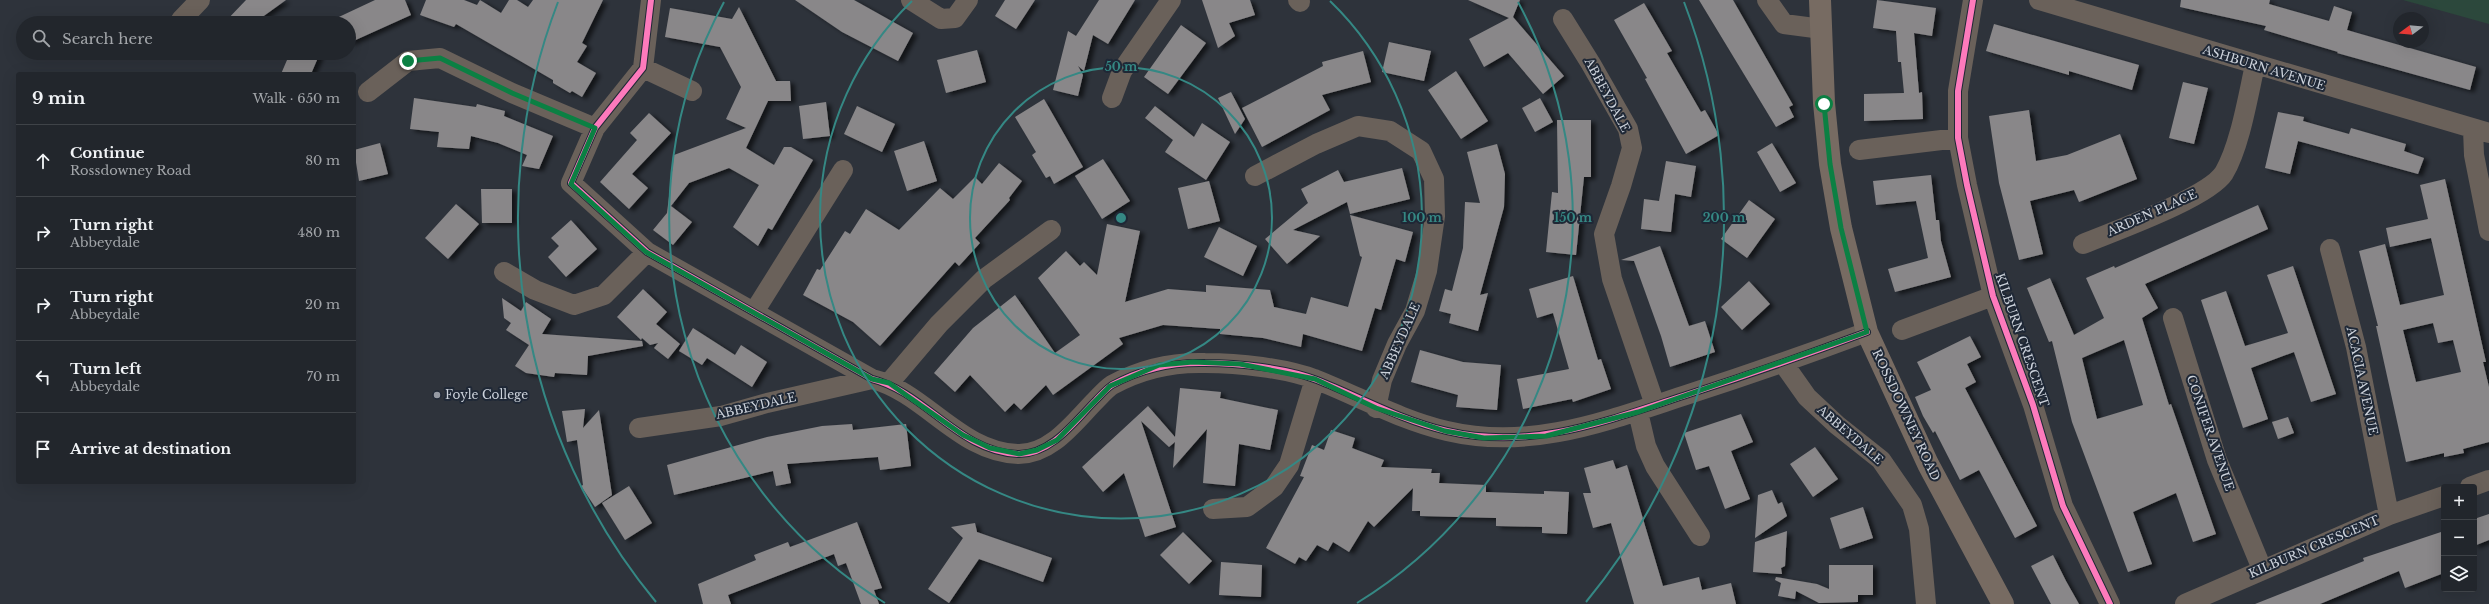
<!DOCTYPE html>
<meta charset="utf-8">
<style>
:root{--surface:#22262c;--page:#2e3238;--text:#f1f3f6;--muted:#a2a5a9;--line:#3f4348}
body{margin:0;font-family:"Libre Baskerville",serif;background:var(--page);color:var(--text)}
.controls{position:absolute;right:12px;bottom:12px;display:grid;overflow:hidden;border-radius:4px;box-shadow:0 4px 16px #0002}
.controls button{width:36px;height:36px;display:grid;place-items:center;padding:0;border:0;border-bottom:1px solid var(--line);background:var(--surface);color:var(--text);font:20px sans-serif}
.compass{position:absolute;left:2393px;top:12px;width:36px;height:36px;border-radius:50%;background:var(--surface);box-shadow:0 4px 16px #0002;rotate:254deg}
.stop{position:absolute;width:12px;height:12px;margin:-9px;border:3px solid #0b8043;border-radius:50%;background:#fff}
.stop.end{background:#0b8043;border-color:#fff;box-shadow:0 1px 4px #0008}
.list{margin:0;padding:0;list-style:none}
h2{display:flex;justify-content:space-between;align-items:center;height:52px;margin:0;padding:0 16px;font-size:17px}
h2 small{font-size:13px;font-weight:400;color:var(--muted)}
.list li{display:grid;grid-template-columns:26px 1fr auto;gap:12px;align-items:center;box-sizing:border-box;height:72px;padding:0 16px;border-top:1px solid var(--line)}
.list b{display:block;font-size:15px;white-space:nowrap}
.list p{margin:0;font-size:13px;white-space:nowrap;color:var(--muted)}
.list em{font-size:13px;font-style:normal;color:var(--muted)}
.icon{flex:none;width:22px;height:22px;fill:none;stroke:currentColor;stroke-width:2;stroke-linecap:round;stroke-linejoin:round}
.map{position:relative;flex:none;width:2489px;height:604px;overflow:hidden}
.search{position:absolute;background:var(--surface);box-shadow:0 4px 16px #0002;left:16px;top:16px;width:340px;height:44px;display:flex;align-items:center;gap:10px;box-sizing:border-box;padding:0 14px;border-radius:22px;color:var(--muted);font-size:15px}
.panel{position:absolute;background:var(--surface);box-shadow:0 4px 16px #0002;left:16px;top:72px;width:340px;height:412px;border-radius:4px}
.map>svg:first-child{display:block}
.green{fill:#2c483c}
.building{fill:#898789;fill-rule:evenodd;filter:url(#shadow)}
.lines{fill:none;stroke-linecap:round;stroke-linejoin:round}
.street{stroke:#6a615a;stroke-width:20}
.secondary{stroke:#776b62;stroke-width:22}
.cycleway-casing{stroke:#1f2836;stroke-width:8}
.cycleway{stroke:#fd7abc;stroke-width:6}
.route{stroke:#0b8043;stroke-width:5}
.ring{fill:none;stroke:#358884;stroke-width:2}
.poi-dot{fill:#959aa3;stroke:#1f2836;stroke-width:1.5}
.labels{text-anchor:middle;stroke-width:4;stroke-linejoin:round;paint-order:stroke}
.street-label{font-size:12px;fill:#ccd2db;stroke:#1f2836}
.poi-label{font-size:12px;fill:#ccd2db;stroke:#1f2836;text-anchor:start}
.centre{fill:#358884;stroke:#1f2836;stroke-width:2}
.ring-label{font-size:12px;text-anchor:middle;font-weight:bold;fill:#358884;stroke:#1f2836;stroke-width:4;stroke-linejoin:round;paint-order:stroke}
</style>
<div class="map">
<svg width="2489" height="604" viewBox="0 0 2489 604">
<defs>
<filter id="shadow"><feDropShadow dx="4.5" dy="2.5" stdDeviation="2" flood-color="#0009"/></filter>
</defs>
<rect width="100%" height="100%" fill="#2e333b"/>
<path class="green" d="M 2403,0 L 2489,0 L 2489,24 Z"/>
<path class="building" d="M 246,0 L 286,0 L 254,23 L 224,23 Z
M 375,0 L 405,0 L 411,15 L 349,43 L 349,23 L 326,23 Z
M 426,0 L 464,0 L 477,5 L 480,0 L 501,13 L 509,0 L 517,0 L 528,7 L 533,0 L 603,0 L 582,43 L 587,46 L 577,62 L 596,73 L 582,97 L 572,91 L 570,93 L 553,83 L 553,80 L 456,24 L 454,27 L 420,15 Z
M 795,0 L 854,0 L 913,33 L 898,61 L 842,32 Z
M 1005,0 L 1035,0 L 1016,29 L 995,16 Z
M 1099,0 L 1135,0 L 1108,44 L 1093,35 L 1084,71 L 1078,66 L 1083,75 L 1078,96 L 1053,90 L 1068,31 L 1076,36 Z
M 1202,0 L 1250,0 L 1255,15 L 1229,23 L 1235,36 L 1218,48 Z
M 1468,0 L 1520,0 L 1513,17 L 1564,76 L 1543,94 L 1508,53 L 1484,67 L 1469,39 L 1509,18 Z
M 1699,0 L 1733,0 L 1793,105 L 1789,107 L 1794,117 L 1776,127 Z
M 1877,0 L 1936,8 L 1932,36 L 1914,33 L 1919,93 L 1922,92 L 1923,119 L 1864,121 L 1864,94 L 1904,93 L 1901,62 L 1898,62 L 1896,31 L 1873,28 Z
M 2181,0 L 2270,0 L 2269,4 L 2329,21 L 2334,6 L 2352,12 L 2347,30 L 2476,67 L 2470,90 L 2337,53 L 2338,52 L 2264,30 L 2266,26 L 2180,7 Z
M 1644,3 L 1672,51 L 1667,53 L 1701,112 L 1705,110 L 1719,135 L 1686,154 L 1645,79 L 1647,78 L 1614,20 Z
M 739,7 L 776,81 L 790,81 L 791,101 L 768,101 L 746,148 L 774,165 L 784,147 L 791,147 L 813,160 L 772,230 L 768,228 L 758,246 L 733,227 L 759,185 L 729,168 L 689,183 L 671,206 L 692,222 L 673,245 L 653,230 L 667,213 L 674,155 L 746,128 L 726,119 L 741,87 L 720,47 L 665,37 L 670,8 L 732,19 Z
M 1994,24 L 2139,65 L 2132,90 L 2069,71 L 2069,75 L 1986,51 Z
M 1181,25 L 1206,43 L 1168,94 L 1144,77 Z
M 1389,42 L 1431,51 L 1424,81 L 1382,72 Z
M 977,50 L 986,82 L 946,93 L 937,60 Z
M 1363,51 L 1371,82 L 1322,95 L 1330,110 L 1262,147 L 1242,108 L 1323,66 L 1322,62 Z
M 290,53 L 320,53 L 311,74 L 281,74 Z
M 1456,71 L 1488,121 L 1461,139 L 1428,90 Z
M 2183,82 L 2208,88 L 2194,144 L 2169,138 Z
M 1231,92 L 1245,119 L 1235,134 L 1218,98 Z
M 414,98 L 476,107 L 477,104 L 505,111 L 504,116 L 553,136 L 539,169 L 522,166 L 527,155 L 498,143 L 471,136 L 469,149 L 437,147 L 439,132 L 410,129 Z
M 1540,98 L 1553,122 L 1535,132 L 1522,108 Z
M 1044,99 L 1083,167 L 1054,184 L 1050,176 L 1046,178 L 1032,155 L 1036,152 L 1015,117 Z
M 826,102 L 830,136 L 803,139 L 799,106 Z
M 857,106 L 895,124 L 882,152 L 844,134 Z
M 1155,106 L 1194,137 L 1202,123 L 1230,142 L 1206,180 L 1165,152 L 1173,140 L 1145,118 Z
M 2029,110 L 2036,161 L 2067,155 L 2120,134 L 2137,179 L 2079,202 L 2074,190 L 2030,201 L 2043,254 L 2019,260 L 1999,183 L 1989,116 Z
M 2278,112 L 2304,117 L 2303,121 L 2349,134 L 2351,128 L 2406,144 L 2404,151 L 2424,158 L 2418,174 L 2298,141 L 2290,174 L 2265,168 Z
M 649,113 L 671,133 L 632,174 L 648,188 L 629,209 L 600,182 L 637,140 L 630,133 Z
M 1557,120 L 1591,120 L 1591,177 L 1584,177 L 1576,255 L 1546,252 L 1552,192 L 1558,193 Z
M 924,141 L 937,181 L 907,191 L 894,151 Z
M 380,143 L 388,174 L 359,181 L 354,150 Z
M 1772,143 L 1796,183 L 1780,192 L 1757,152 Z
M 1497,144 L 1505,174 L 1504,207 L 1480,295 L 1488,293 L 1478,331 L 1449,323 L 1451,314 L 1439,311 L 1445,289 L 1452,291 L 1463,248 L 1465,202 L 1480,203 L 1467,152 Z
M 1103,159 L 1130,201 L 1102,219 L 1075,176 Z
M 1666,161 L 1696,166 L 1691,197 L 1675,194 L 1671,232 L 1641,229 L 1644,199 L 1659,201 Z
M 999,163 L 1022,181 L 1009,198 L 1010,200 L 975,238 L 980,243 L 959,266 L 955,262 L 880,346 L 853,322 L 803,295 L 817,269 L 820,270 L 845,231 L 850,234 L 866,209 L 899,230 L 940,188 L 953,199 L 975,177 L 982,184 Z
M 1402,168 L 1410,199 L 1350,214 L 1347,202 L 1293,230 L 1320,236 L 1287,264 L 1265,239 L 1308,203 L 1301,189 L 1338,170 L 1344,182 Z
M 1931,175 L 1936,220 L 1939,220 L 1941,241 L 1951,277 L 1895,292 L 1888,269 L 1928,258 L 1916,201 L 1876,205 L 1873,181 Z
M 2445,179 L 2486,362 L 2483,362 L 2489,387 L 2489,442 L 2463,449 L 2464,453 L 2444,457 L 2444,453 L 2406,462 L 2376,326 L 2378,326 L 2359,251 L 2385,244 L 2400,305 L 2444,295 L 2431,238 L 2390,247 L 2386,228 L 2428,219 L 2420,185 ZM 2433,323 L 2438,343 L 2453,340 L 2461,372 L 2416,382 L 2403,330 Z
M 1209,181 L 1220,221 L 1188,229 L 1178,188 Z
M 481,189 L 512,189 L 512,223 L 482,223 Z
M 1749,200 L 1775,219 L 1747,258 L 1721,239 Z
M 456,204 L 479,224 L 448,259 L 425,238 Z
M 2258,205 L 2268,229 L 2145,284 L 2158,308 L 2142,318 L 2169,405 L 2171,404 L 2216,534 L 2193,542 L 2176,493 L 2133,512 L 2152,564 L 2128,572 L 2072,422 L 2052,341 L 2049,342 L 2027,288 L 2050,278 L 2074,335 L 2104,318 L 2086,278 L 2114,266 L 2115,268 ZM 2124,340 L 2143,405 L 2097,419 L 2082,358 Z
M 1350,215 L 1413,232 L 1405,262 L 1396,259 L 1381,310 L 1375,308 L 1362,351 L 1303,334 L 1301,347 L 1263,338 L 1220,334 L 1220,329 L 1163,325 L 1119,338 L 1123,344 L 1053,395 L 1046,385 L 1021,410 L 1014,403 L 1005,412 L 970,375 L 955,392 L 934,373 L 973,328 L 1015,295 L 1055,353 L 1080,335 L 1038,278 L 1066,251 L 1080,266 L 1084,262 L 1097,275 L 1107,224 L 1140,231 L 1125,302 L 1168,289 L 1206,292 L 1206,285 L 1270,290 L 1274,307 L 1306,314 L 1311,297 L 1348,307 L 1362,257 L 1360,256 Z
M 571,220 L 597,249 L 566,277 L 548,257 L 559,246 L 551,238 Z
M 1219,227 L 1257,246 L 1243,276 L 1204,257 Z
M 1660,246 L 1689,326 L 1705,321 L 1715,352 L 1670,367 L 1661,336 L 1634,261 L 1621,260 Z
M 2293,266 L 2336,394 L 2311,402 L 2294,352 L 2251,368 L 2268,419 L 2243,428 L 2201,300 L 2226,291 L 2245,346 L 2288,333 L 2267,275 Z
M 1573,276 L 1598,360 L 1601,359 L 1611,389 L 1573,402 L 1572,399 L 1523,409 L 1517,379 L 1569,369 L 1553,313 L 1537,318 L 1529,289 Z
M 1749,281 L 1770,304 L 1742,330 L 1721,307 Z
M 643,289 L 667,312 L 656,324 L 680,344 L 668,359 L 654,348 L 658,343 L 650,345 L 642,338 L 641,340 L 617,317 Z
M 502,298 L 521,311 L 526,302 L 551,319 L 542,334 L 642,341 L 643,346 L 588,356 L 587,375 L 555,373 L 554,377 L 526,373 L 515,366 L 529,345 L 506,330 L 511,323 L 504,318 Z
M 693,328 L 735,355 L 741,345 L 767,362 L 752,387 L 707,358 L 702,365 L 679,351 Z
M 1970,336 L 1981,357 L 1967,364 L 1976,382 L 1965,388 L 2037,526 L 2015,538 L 1979,470 L 1960,480 L 1935,431 L 1933,433 L 1923,416 L 1915,397 L 1931,390 L 1917,362 Z
M 1420,350 L 1463,362 L 1501,365 L 1497,410 L 1456,407 L 1458,395 L 1411,382 Z
M 1180,388 L 1221,392 L 1220,398 L 1278,410 L 1270,450 L 1239,444 L 1235,486 L 1203,483 L 1207,429 L 1173,468 L 1175,442 L 1169,447 L 1141,421 L 1176,527 L 1145,537 L 1124,473 L 1103,492 L 1082,467 L 1148,406 L 1175,437 Z
M 585,409 L 583,428 L 599,410 L 612,495 L 595,507 L 581,486 L 583,485 L 577,440 L 567,442 L 562,411 Z
M 1741,414 L 1753,442 L 1731,451 L 1750,499 L 1725,509 L 1709,466 L 1696,470 L 1684,433 Z
M 2288,417 L 2294,433 L 2278,439 L 2272,422 Z
M 852,424 L 853,430 L 906,424 L 911,466 L 880,470 L 878,457 L 787,464 L 791,483 L 776,486 L 773,471 L 674,495 L 667,465 L 767,437 L 822,426 Z
M 1331,430 L 1355,438 L 1352,448 L 1384,460 L 1381,467 L 1432,469 L 1431,473 L 1440,473 L 1439,483 L 1486,485 L 1486,492 L 1544,494 L 1544,491 L 1569,492 L 1567,534 L 1542,533 L 1542,527 L 1496,526 L 1496,518 L 1420,516 L 1420,511 L 1412,511 L 1413,488 L 1374,527 L 1368,521 L 1349,552 L 1333,542 L 1328,551 L 1317,545 L 1306,561 L 1299,557 L 1295,564 L 1266,548 L 1304,477 L 1300,476 L 1312,445 L 1324,450 Z
M 1815,447 L 1838,479 L 1813,497 L 1790,464 Z
M 1613,460 L 1616,469 L 1627,465 L 1663,586 L 1699,577 L 1702,590 L 1731,583 L 1736,604 L 1634,604 L 1611,523 L 1593,528 L 1583,493 L 1591,493 L 1584,468 Z
M 629,486 L 652,523 L 625,540 L 602,503 Z
M 1772,490 L 1778,504 L 1782,502 L 1787,516 L 1755,538 L 1758,495 Z
M 1863,507 L 1873,538 L 1840,549 L 1830,518 Z
M 2489,514 L 2489,540 L 2474,546 L 2474,519 Z
M 857,522 L 882,588 L 874,590 L 879,604 L 861,604 L 846,563 L 838,566 L 834,554 L 728,595 L 731,604 L 703,604 L 698,584 L 756,560 L 754,555 L 788,542 L 790,547 Z
M 975,523 L 977,532 L 1052,558 L 1043,582 L 979,559 L 949,603 L 928,589 L 963,538 L 951,527 Z
M 1787,531 L 1785,566 L 1781,568 L 1782,574 L 1753,572 L 1755,542 Z
M 2444,531 L 2444,573 L 2405,588 L 2399,571 L 2320,604 L 2255,604 L 2364,561 L 2363,558 Z
M 1183,532 L 1212,561 L 1189,584 L 1160,555 Z
M 2053,555 L 2066,581 L 2079,604 L 2051,604 L 2031,566 Z
M 1221,562 L 1262,565 L 1261,597 L 1219,595 Z
M 1829,565 L 1873,565 L 1873,595 L 1858,595 L 1858,602 L 1819,603 L 1796,591 L 1795,599 L 1778,596 L 1781,583 L 1775,580 L 1776,577 L 1817,584 L 1829,589 Z"/>
<g class="lines">
<path class="street" d="M 651,0 L 643,68 L 595,128 L 571,183 L 647,252 L 872,379 C 925,392 960,453 1019,454 C 1052,454 1075,421 1096,400 C 1101,395 1106,389 1112,385 C 1141,369 1172,362 1205,363 C 1238,363 1286,368 1317,380 C 1360,397 1400,420 1447,431 C 1532,451 1609,420 1689,394 C 1748,375 1808,354 1867,332
M 911,0 L 941,19 L 955,18 L 968,0
M 1298,0 L 1300,2
M 1767,0 L 1784,24 L 1822,29
M 1973,0 L 1958,91 L 1958,138 L 1967,185 L 1993,296 L 2033,405 L 2063,506 L 2110,604
M 2039,0 L 2489,133
M 1563,19 L 1591,64 L 1628,129 L 1632,148 L 1621,186 L 1604,234 L 1612,279 L 1655,405
M 181,20 L 200,0
M 643,68 L 692,91
M 368,92 L 408,61 L 440,58 L 512,93 L 595,128
M 1112,98 L 1122,71 L 1171,0
M 2473,129 L 2474,155 L 2489,231
M 1859,150 L 1958,138
M 1255,176 L 1316,144 L 1358,126 L 1390,131 L 1421,151 L 1434,179 L 1435,216 L 1427,271 L 1415,311 L 1397,344 L 1382,380 L 1376,408
M 2083,244 C 2114,231 2208,198 2224,173 C 2240,146 2248,96 2255,65
M 2330,249 L 2356,347 L 2389,515
M 504,272 L 535,290 L 574,305 L 604,295 L 647,252
M 754,312 L 843,170
M 2173,318 L 2217,460 L 2262,569
M 1902,330 L 1993,296
M 1783,363 L 1807,397 L 1837,425 L 1881,460 L 1912,505 L 1919,529 L 1926,604
M 889,383 L 939,324 L 984,279 L 1051,230
M 1638,412 L 1646,446 L 1655,466 L 1700,536
M 639,428 L 721,416 L 767,403 L 872,379
M 2470,487 L 2489,480
M 1213,509 L 1247,507 L 1274,487 L 1289,465 L 1315,379
M 2185,604 L 2389,515 L 2444,496"/>
<path class="secondary" d="M 1820,0 L 1824,103 L 1830,164 L 1841,228 L 1867,332 L 1928,464 L 2003,604"/>
<g class="cycleway-casing">
<path id="cycleway" d="M 651,0 L 643,68 L 595,128 L 571,183 L 647,252 L 872,379 C 925,392 960,453 1019,454 C 1052,454 1075,421 1096,400 C 1101,395 1106,389 1112,385 C 1141,369 1172,362 1205,363 C 1238,363 1286,368 1317,380 C 1360,397 1400,420 1447,431 C 1532,451 1609,420 1689,394 C 1748,375 1808,354 1867,332
M 1973,0 L 1958,91 L 1958,138 L 1967,185 L 1993,296 L 2033,405 L 2063,506 L 2110,604"/>
</g>
<use href="#cycleway" class="cycleway"/>
</g>
<g class="lines">
<path class="route" d="M 408,61 L 440,58 L 512,93 L 595,128 L 571,184 L 646,252 L 872,379 L 889,383 L 963,435 L 990,448 L 1019,454 L 1037,450 L 1057,440 L 1110,386 L 1159,365 L 1193,362 L 1240,364 L 1315,379 L 1376,408 L 1445,431 L 1484,438 L 1546,436 L 1638,412 L 1867,332 L 1841,228 L 1830,164 L 1824,104"/>
</g>
<g class="ring">
<circle cx="1121" cy="218" r="151"/>
<path d="M1330 1A301 301 0 1 1 912 1"/>
<path d="M885 603A452 452 0 0 1 724 2M1518 2A452 452 0 0 1 1357 603"/>
<path d="M656 602A603 603 0 0 1 558 2M1684 2A603 603 0 0 1 1586 602"/>
</g>
<circle class="poi-dot" cx="437" cy="395" r="4"/>
<g class="labels">
<g class="street-label">
<text transform="translate(2264 68) rotate(17)" y="4">ASHBURN AVENUE</text>
<text transform="translate(1607 95) rotate(62)" y="4">ABBEYDALE</text>
<text transform="translate(2152 213) rotate(-24)" y="4">ARDEN PLACE</text>
<text transform="translate(2022 340) rotate(71)" y="4">KILBURN CRESCENT</text>
<text transform="translate(1400 341) rotate(-66)" y="4">ABBEYDALE</text>
<text transform="translate(2362 381) rotate(78)" y="4">ACACIA AVENUE</text>
<text transform="translate(756 406) rotate(-13)" y="4">ABBEYDALE</text>
<text transform="translate(1906 415) rotate(65)" y="4">ROSSDOWNEY ROAD</text>
<text transform="translate(2210 433) rotate(71)" y="4">CONIFER AVENUE</text>
<text transform="translate(1850 435) rotate(41)" y="4">ABBEYDALE</text>
<text transform="translate(2314 547) rotate(-23)" y="4">KILBURN CRESCENT</text>
</g>
<g class="poi-label">
<text x="445" y="399">Foyle College</text>
</g>
</g>
<circle cx="1121" cy="218" r="6" class="centre"/>
<g class="ring-label">
<text x="1121" y="71">50 m</text>
<text x="1422" y="222">100 m</text>
<text x="1573" y="222">150 m</text>
<text x="1724" y="222">200 m</text>
</g>
</svg>
<div class="controls">
<button>+</button>
<button>−</button>
<button><svg class="icon" aria-label="layers" viewBox="0 0 24 24"><path d="M12 4l9 5-9 5-9-5zM3 14l9 5 9-5"/></svg></button>
</div>
<svg class="compass" viewBox="-18 -18 36 36"><path d="M0-13l5 13h-10z" fill="#e53935"/><path d="M0 13l5-13h-10z" fill="#a2a5a9"/></svg>
<div class="stop" style="left:1824px;top:104px"></div>
<div class="stop end" style="left:408px;top:61px"></div>
<div class="search"><svg class="icon" aria-label="search" viewBox="0 0 24 24"><circle cx="10" cy="10" r="6"/><path d="M15 15l6 6"/></svg>Search here</div>
<section class="panel">
<h2>9 min<small>Walk · 650 m</small></h2>
<ul class="list">
<li><svg class="icon" aria-label="ahead" viewBox="0 0 24 24"><path d="M12 20V5M6 11l6-6 6 6"/></svg><div><b>Continue</b><p>Rossdowney Road</p></div><em>80 m</em></li>
<li><svg class="icon" aria-label="right" viewBox="0 0 24 24"><path d="M7 20v-9h11M14 6l5 5-5 5"/></svg><div><b>Turn right</b><p>Abbeydale</p></div><em>480 m</em></li>
<li><svg class="icon" aria-label="right" viewBox="0 0 24 24"><path d="M7 20v-9h11M14 6l5 5-5 5"/></svg><div><b>Turn right</b><p>Abbeydale</p></div><em>20 m</em></li>
<li><svg class="icon" aria-label="left" viewBox="0 0 24 24"><path d="M17 20v-9H6M10 6l-5 5 5 5"/></svg><div><b>Turn left</b><p>Abbeydale</p></div><em>70 m</em></li>
<li><svg class="icon" aria-label="arrive" viewBox="0 0 24 24"><path d="M6 21V4h12l-3 4 3 4H6"/></svg><div><b>Arrive at destination</b></div></li>
</ul>
</section>
</div>
